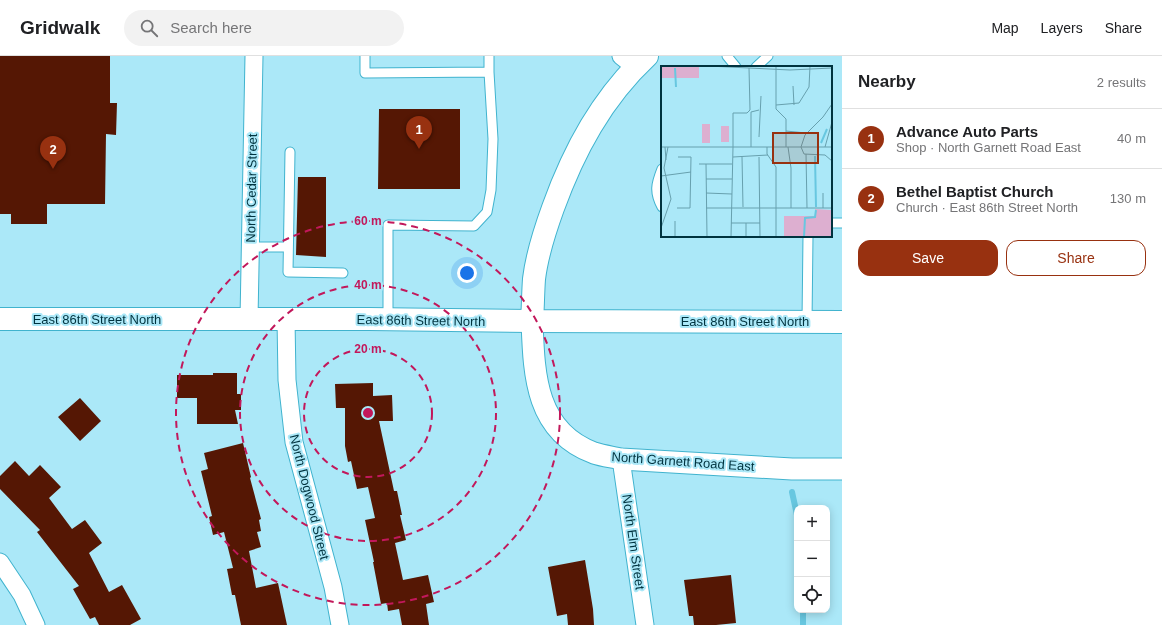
<!DOCTYPE html>
<meta charset="utf-8">
<style>
:root{--surface:#fff;--page:#f2f2f2;--text:#202124;--muted:#757577;--line:#e0e0e0;--accent:#983110}
body{margin:0;font-family:Arial,sans-serif;background:var(--page);color:var(--text)}
.controls{position:absolute;right:12px;bottom:12px;display:grid;overflow:hidden;border-radius:8px;box-shadow:0 2px 10px #0003}
.controls button{width:36px;height:36px;display:grid;place-items:center;padding:0;border:0;border-bottom:1px solid var(--line);background:var(--surface);color:var(--text);font:20px sans-serif}
.you{position:absolute;left:467px;top:217px;width:14px;height:14px;margin:-10px;border:3px solid #fff;border-radius:50%;background:#1a73e8;box-shadow:0 0 0 6px #1a73e833}
.badge{display:grid;place-items:center;width:26px;height:26px;border-radius:50%;background:var(--accent);color:#fff;font-size:13px;font-weight:700}
.pin{position:absolute;translate:-50% -33px;filter:drop-shadow(0 1px 2px #0008)}
.pin::after{content:'';position:absolute;top:21px;width:14px;height:12px;background:inherit;clip-path:polygon(0 0,100% 0,50% 100%)}
.list{margin:0;padding:0;list-style:none}
h2{display:flex;justify-content:space-between;align-items:center;height:52px;margin:0;padding:0 16px;font-size:17px}
h2 small{font-size:13px;font-weight:400;color:var(--muted)}
.list li{display:grid;grid-template-columns:26px 1fr auto;gap:12px;align-items:center;box-sizing:border-box;height:60px;padding:0 16px;border-top:1px solid var(--line)}
.list b{display:block;font-size:15px;white-space:nowrap}
.list p{margin:0;font-size:13px;white-space:nowrap;color:var(--muted)}
.list em{font-size:13px;font-style:normal;color:var(--muted)}
.actions{display:flex;gap:8px;padding:12px 16px}
.actions a{flex:1;padding:9px 0;border:1px solid var(--accent);border-radius:12px;text-align:center;font-size:14px;color:var(--accent)}
.actions .main{background:var(--accent);color:#fff}
.icon{flex:none;width:22px;height:22px;fill:none;stroke:currentColor;stroke-width:2;stroke-linecap:round;stroke-linejoin:round}
.map{position:relative;flex:none;width:842px;height:569px;overflow:hidden}
header{display:flex;align-items:center;gap:24px;box-sizing:border-box;height:56px;padding:0 20px;background:var(--surface);border-bottom:1px solid var(--line)}
header strong{font-size:19px}
nav{display:flex;gap:22px;margin-inline-start:auto;font-size:14px}
.search{width:280px;height:36px;background:var(--page);display:flex;align-items:center;gap:10px;box-sizing:border-box;padding:0 14px;border-radius:22px;color:var(--muted);font-size:15px}
main{display:flex}
aside{flex:1;background:var(--surface)}
.map>svg:first-child{display:block}
.lines{fill:none;stroke-linecap:round;stroke-linejoin:round}
.stream{stroke:#68c7e0;stroke-width:6}
.building{fill:#551704}
.service-casing{stroke:#40b3ce;stroke-width:11}
.minor-casing{stroke:#40b3ce;stroke-width:19}
.tertiary-casing{stroke:#40b3ce;stroke-width:23}
.secondary-casing{stroke:#40b3ce;stroke-width:24}
.service{stroke:#fff;stroke-width:9}
.minor{stroke:#fff;stroke-width:17}
.tertiary{stroke:#fff;stroke-width:21}
.secondary{stroke:#fff;stroke-width:22}
.ring{fill:none;stroke:#c2185b;stroke-width:2;stroke-dasharray:7 5}
.labels{text-anchor:middle;stroke-width:4;stroke-linejoin:round;paint-order:stroke}
.street-label{font-size:13px;fill:#00333f;stroke:#abe8f8}
.inset-river{fill:none;stroke:#68c7e0;stroke-width:2}
.inset-road{fill:none;stroke:#67a0ae;stroke-width:1}
.view{fill:#983110;fill-opacity:0.15;stroke:#983110;stroke-width:2}
.inset-edge{fill:none;stroke:#00333f;stroke-width:2}
.centre{fill:#c2185b;stroke:#abe8f8;stroke-width:2}
.ring-label{font-size:12px;text-anchor:middle;font-weight:bold;fill:#c2185b;stroke:#abe8f8;stroke-width:4;stroke-linejoin:round;paint-order:stroke}
</style>
<header>
<strong>Gridwalk</strong>
<div class="search"><svg class="icon" aria-label="search" viewBox="0 0 24 24"><circle cx="10" cy="10" r="6"/><path d="M15 15l6 6"/></svg>Search here</div>
<nav><a>Map</a><a>Layers</a><a>Share</a></nav>
</header>
<main>
<div class="map">
<svg width="842" height="569" viewBox="0 0 842 569">
<rect width="100%" height="100%" fill="#abe8f8"/>
<g class="lines">
<path class="stream" d="M 792,436 L 797,459
M 803,569 L 803,554"/>
</g>
<path class="building" d="M 0,0 L 110,0 L 110,47 L 117,47 L 116,79 L 106,78 L 105,148 L 47,148 L 47,168 L 11,168 L 11,158 L 0,158 Z
M 379,53 L 460,53 L 460,133 L 378,133 Z
M 298,121 L 326,121 L 326,201 L 296,199 Z
M 213,317 L 237,317 L 237,338 L 241,338 L 241,354 L 235,354 L 238,368 L 197,368 L 197,342 L 177,342 L 177,319 L 213,319 Z
M 373,327 L 373,340 L 392,339 L 393,365 L 379,365 L 394,435 L 397,435 L 402,459 L 400,459 L 406,484 L 395,487 L 403,524 L 428,519 L 434,546 L 426,548 L 429,569 L 402,569 L 399,553 L 388,555 L 387,547 L 381,548 L 373,506 L 374,506 L 365,464 L 375,462 L 368,431 L 357,433 L 351,405 L 348,406 L 345,390 L 345,352 L 336,352 L 335,328 Z
M 80,342 L 101,365 L 80,385 L 58,361 Z
M 243,387 L 251,421 L 250,422 L 261,463 L 259,464 L 261,475 L 257,476 L 261,491 L 249,495 L 256,532 L 278,527 L 287,569 L 241,569 L 235,539 L 232,539 L 227,513 L 233,512 L 224,476 L 213,479 L 209,461 L 212,460 L 201,415 L 208,413 L 204,397 Z
M 15,405 L 29,420 L 40,409 L 61,431 L 49,442 L 72,473 L 85,464 L 102,487 L 89,497 L 109,536 L 122,529 L 141,563 L 130,569 L 99,569 L 95,561 L 90,563 L 73,533 L 79,530 L 37,476 L 40,474 L 0,433 L 0,420 Z
M 585,504 L 593,553 L 594,569 L 568,569 L 567,558 L 557,560 L 548,511 Z
M 731,519 L 736,567 L 716,569 L 694,569 L 693,560 L 689,560 L 684,524 Z"/>
<g class="lines">
<g class="service-casing">
<path id="service" d="M 365,0 L 365,17 L 489,16 L 489,0
M 727,0 L 736,11
M 756,11 L 768,0
M 290,96 L 288,216 L 343,217
M 662,113 C 656,128 654,136 662,151
M 831,167 L 842,167
M 250,191 L 288,191
M 388,263 L 388,169 L 474,170 L 487,156 L 491,134 L 493,83 L 489,16
M 807,266 L 808,180"/>
</g>
<g class="minor-casing">
<path id="minor" d="M 621,0 L 635,11
M 249,263 L 254,0
M 286,263 L 287,324 L 294,386 L 333,531 L 340,569
M 621,403 L 645,569
M 0,506 L 22,539 L 36,569"/>
</g>
<g class="tertiary-casing">
<path id="tertiary" d="M 532,265 C 534,318 535,375 594,397 C 603,400 613,401 621,403 L 792,413 L 842,413"/>
</g>
<g class="secondary-casing">
<path id="secondary" d="M 0,263 L 369,263 L 532,265 L 842,266
M 532,265 C 533,251 533,237 534,223 C 537,198 545,174 553,152 C 574,94 602,42 647,0"/>
</g>
<use href="#service" class="service"/>
<use href="#minor" class="minor"/>
<use href="#tertiary" class="tertiary"/>
<use href="#secondary" class="secondary"/>
</g>
<g class="ring">
<circle cx="368" cy="357" r="64"/>
<circle cx="368" cy="357" r="128"/>
<circle cx="368" cy="357" r="192"/>
</g>
<g class="labels">
<g class="street-label">
<text transform="translate(251 132) rotate(-89)" y="5">North Cedar Street</text>
<text x="97" y="268">East 86th Street North</text>
<text transform="translate(421 264) rotate(1)" y="5">East 86th Street North</text>
<text x="745" y="270">East 86th Street North</text>
<text transform="translate(683 405) rotate(4)" y="5">North Garnett Road East</text>
<text transform="translate(310 441) rotate(76)" y="5">North Dogwood Street</text>
<text transform="translate(634 486) rotate(82)" y="5">North Elm Street</text>
</g>
</g>
<g transform="translate(661 10)">
<rect width="171" height="171" fill="#abe8f8"/>
<path d="M 0,0 L 38,0 L 38,12 L 0,12 ZM 41,58 L 49,58 L 49,77 L 41,77 ZM 60,60 L 68,60 L 68,76 L 60,76 ZM 154,143 L 170,144 L 170,171 L 123,171 L 123,150 L 154,150 Z" fill="#ddafd0"/>
<path class="inset-river" d="M 14,2 L 15,21M 160,77 L 166,63M 154,90 L 155,141M 143,171 L 144,152 L 154,151 L 155,144"/>
<path class="inset-road" d="M 47,0 L 129,4 L 171,2M 115,0 L 115,43 L 125,53 L 125,81M 132,20 L 133,39M 115,39 L 138,37 L 148,21 L 149,0M 125,65 L 145,67M 98,71 L 100,30M 0,81 L 72,81 L 72,47 L 86,47 L 89,44 L 88,2M 4,81 L 5,94M 90,81 L 90,46 L 98,44M 106,81 L 106,88 L 115,101 L 115,171M 127,81 L 130,102 L 130,142M 140,81 L 143,88 L 164,89 L 171,95M 140,81 L 144,69 L 162,51 L 171,38M 164,81 L 171,56M 145,88 L 146,142M 72,91 L 107,89M 81,91 L 82,141M 98,91 L 99,171M 38,98 L 71,98M 45,98 L 46,171M 0,110 L 30,106M 45,113 L 71,113M 45,127 L 71,128M 162,127 L 162,142M 16,142 L 29,142 L 30,91 L 17,91M 45,142 L 171,142M 14,155 L 14,171M 70,157 L 99,157M 85,157 L 85,171M 0,162 L 10,133 L 3,102 L 7,81M 70,171 L 72,81 L 171,81"/>
<path class="view" d="M 112,67 L 157,67 L 157,97 L 112,97 Z"/>
<rect width="171" height="171" class="inset-edge"/>
</g>
<circle cx="368" cy="357" r="6" class="centre"/>
<g class="ring-label">
<text x="368" y="169">60 m</text>
<text x="368" y="233">40 m</text>
<text x="368" y="297">20 m</text>
</g>
</svg>
<div class="controls">
<button>+</button>
<button>−</button>
<button><svg class="icon" aria-label="locate" viewBox="0 0 24 24"><circle cx="12" cy="12" r="6"/><path d="M12 2v4M12 18v4M2 12h4M18 12h4"/></svg></button>
</div>
<div class="you"></div>
<div class="pin badge" style="left:419px;top:93px">1</div>
<div class="pin badge" style="left:53px;top:113px">2</div>
</div>
<aside>
<h2>Nearby<small>2 results</small></h2>
<ul class="list">
<li><span class="badge">1</span><div><b>Advance Auto Parts</b><p>Shop · North Garnett Road East</p></div><em>40 m</em></li>
<li><span class="badge">2</span><div><b>Bethel Baptist Church</b><p>Church · East 86th Street North</p></div><em>130 m</em></li>
</ul>
<div class="actions"><a class="main">Save</a><a>Share</a></div>
</aside>
</main>
